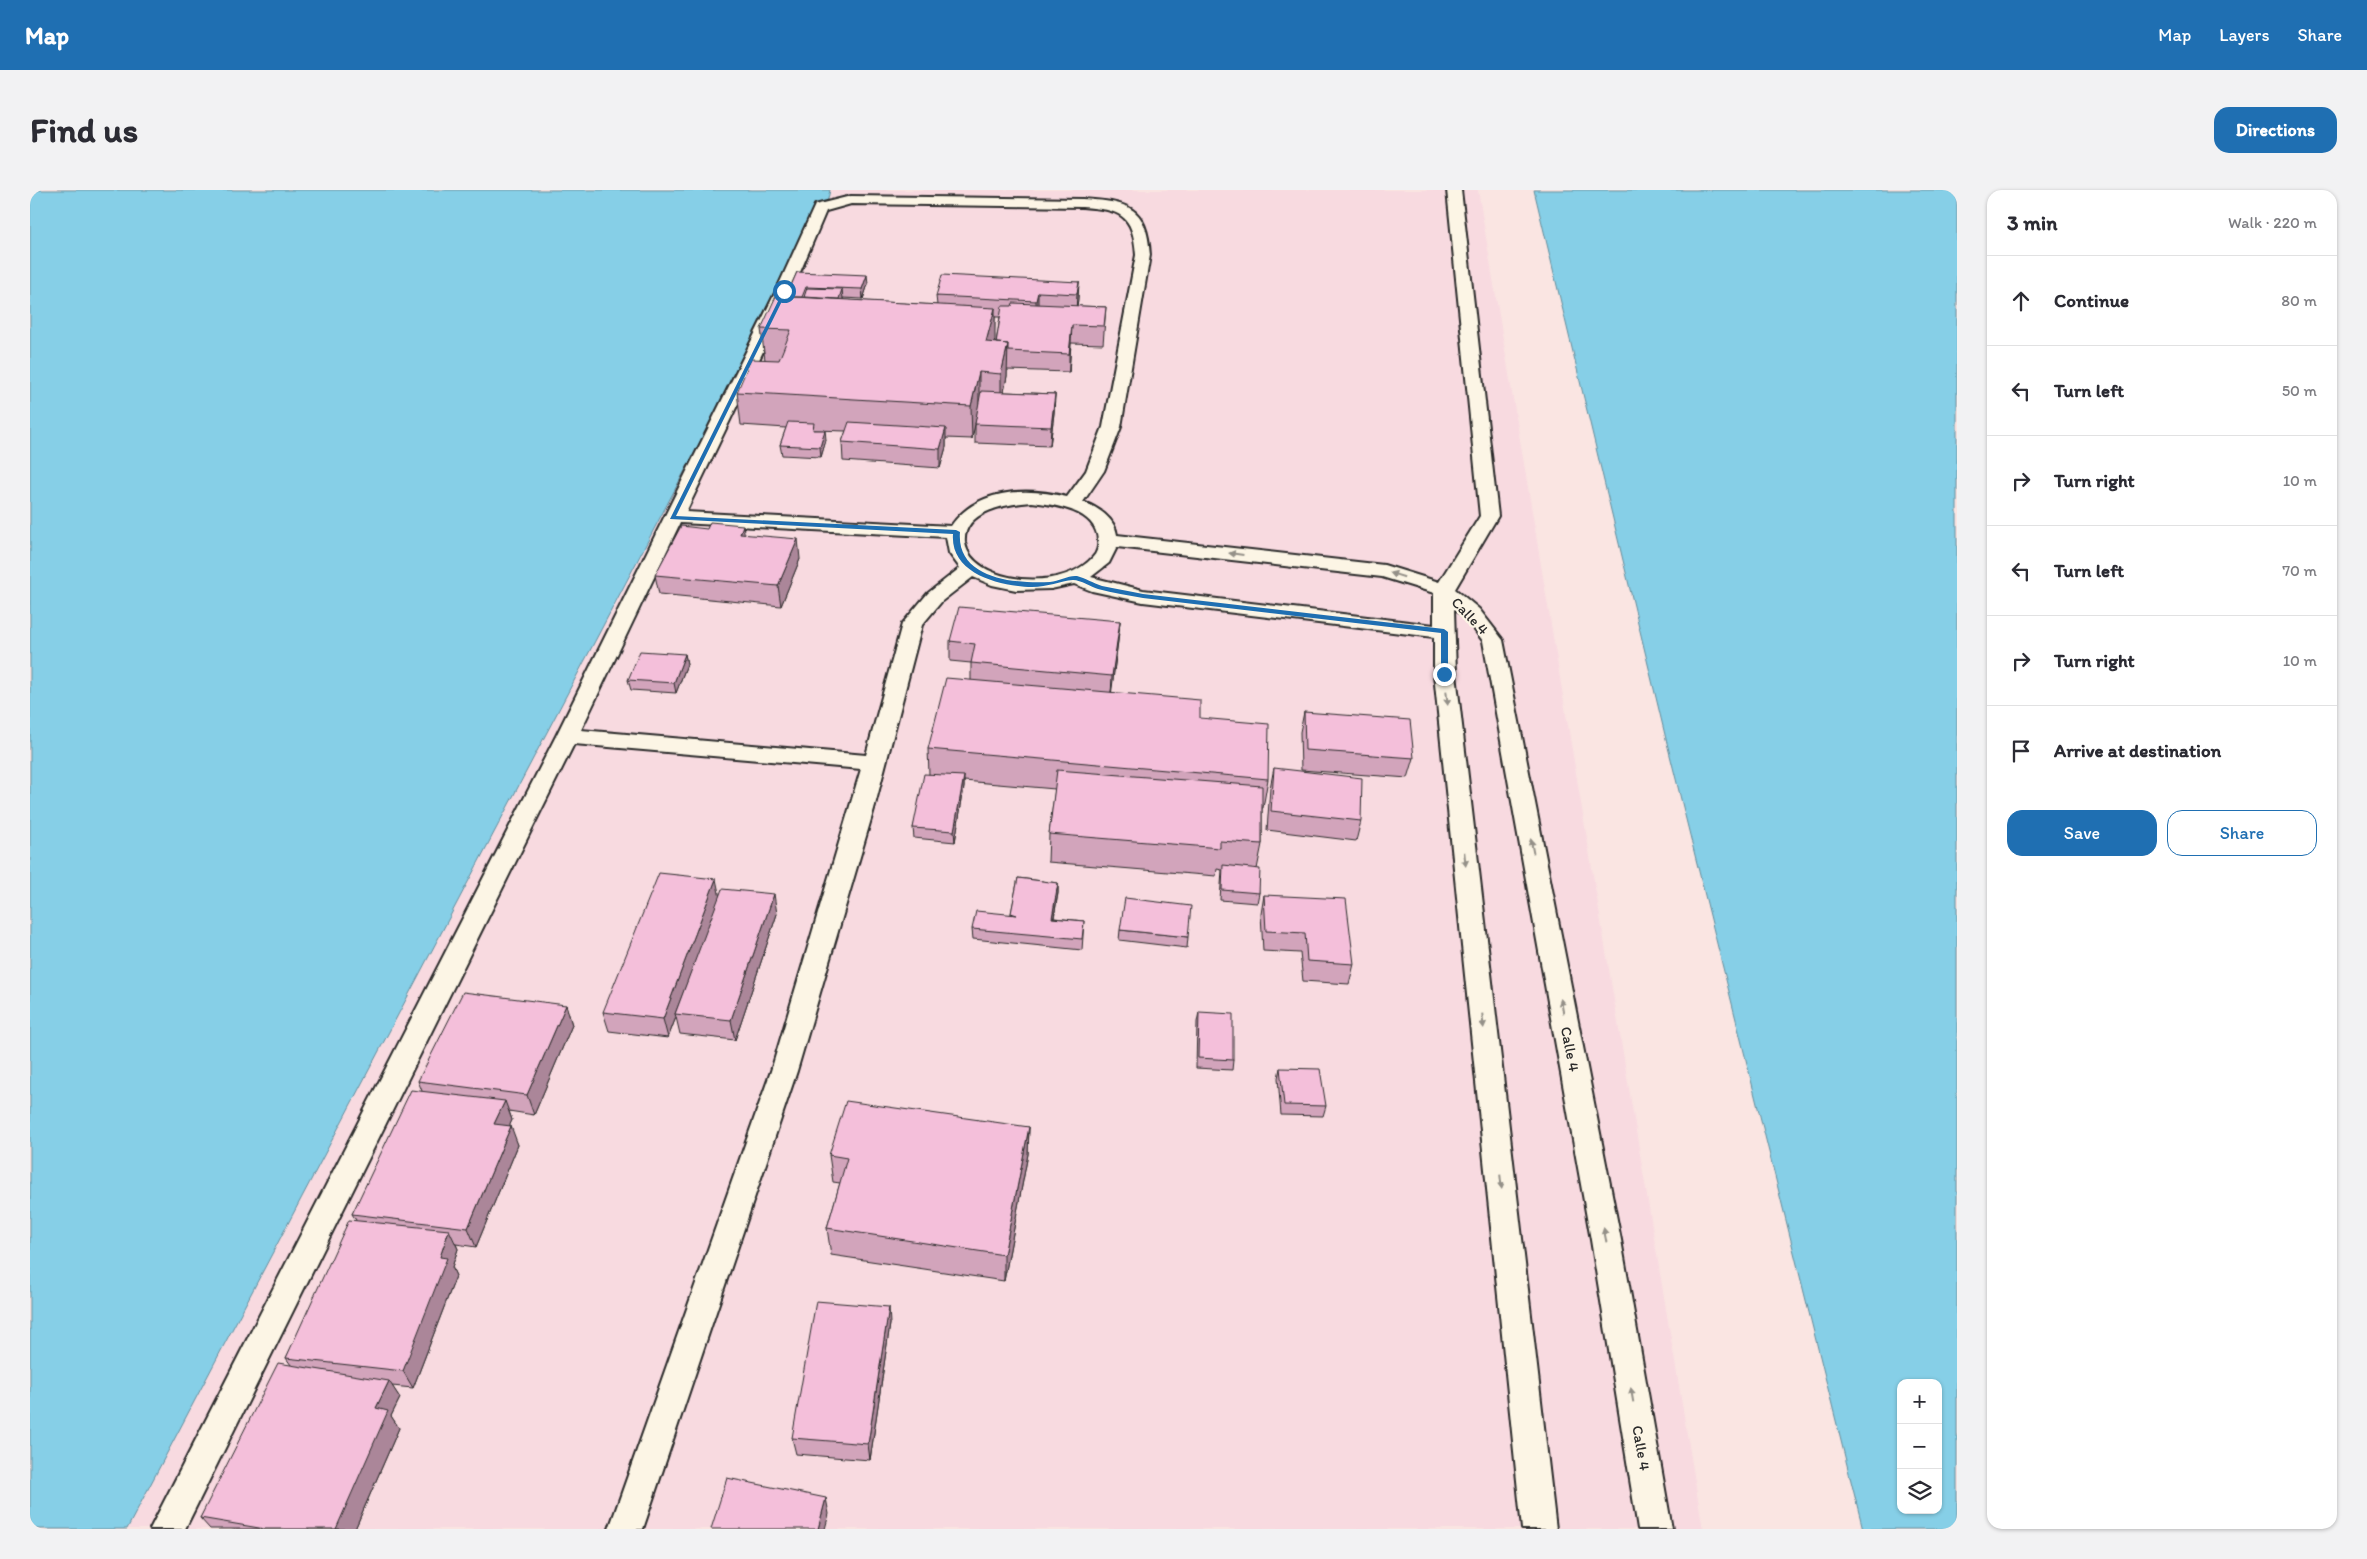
<!DOCTYPE html>
<meta charset="utf-8">
<style>
:root{--surface:#fff;--page:#f2f2f3;--text:#2b2b33;--muted:#7c7c81;--line:#e1e1e2;--accent:#1f6fb2}
body{margin:0;font-family:Itim,sans-serif;background:var(--page);color:var(--text)}
.controls{position:absolute;right:15px;bottom:15px;display:grid;overflow:hidden;border-radius:10px;box-shadow:0 1px 4px #0004}
.controls button{width:45px;height:45px;display:grid;place-items:center;padding:0;border:0;border-bottom:1px solid var(--line);background:var(--surface);color:var(--text);font:25px sans-serif}
.stop{position:absolute;width:15px;height:15px;margin:-11px;border:4px solid #1f6fb2;border-radius:50%;background:#fff}
.stop.end{background:#1f6fb2;border-color:#fff;box-shadow:0 1px 5px #0008}
.list{margin:0;padding:0;list-style:none}
h2{display:flex;justify-content:space-between;align-items:center;height:65px;margin:0;padding:0 20px;font-size:21px}
h2 small{font-size:16px;font-weight:400;color:var(--muted)}
.list li{display:grid;grid-template-columns:32px 1fr auto;gap:15px;align-items:center;box-sizing:border-box;height:90px;padding:0 20px;border-top:1px solid var(--line)}
.list b{display:block;font-size:19px;white-space:nowrap}
.list em{font-size:16px;font-style:normal;color:var(--muted)}
.actions{display:flex;gap:10px;padding:15px 20px}
.actions a{flex:1;padding:11px 0;border:1px solid var(--accent);border-radius:15px;text-align:center;font-size:18px;color:var(--accent)}
.actions .main{background:var(--accent);color:#fff}
.icon{flex:none;width:28px;height:28px;fill:none;stroke:currentColor;stroke-width:2;stroke-linecap:round;stroke-linejoin:round}
.map{position:relative;flex:none;width:1927px;height:1339px;overflow:hidden;border-radius:15px}
header{display:flex;align-items:center;gap:30px;box-sizing:border-box;height:70px;padding:0 25px;background:var(--accent);color:#fff}
header strong{font-size:24px}
nav{display:flex;gap:28px;margin-inline-start:auto;font-size:18px}
.intro{display:flex;align-items:center;justify-content:space-between;box-sizing:border-box;height:120px;padding:0 30px}
h1{margin:0;font-size:35px}
.button{padding:12px 22px;border-radius:15px;background:var(--accent);color:#fff;font-size:18px;font-weight:700}
main{display:flex;gap:30px;padding:0 30px}
aside{flex:1;background:var(--surface);border-radius:15px;box-shadow:0 1px 4px #0004}
.map>svg:first-child{display:block}
.built{fill:#f8dae0}
.water{fill:#86cfe7;stroke:#628d9c;fill-rule:evenodd}
.lines{fill:none;stroke-linecap:round;stroke-linejoin:round}
.lane-casing{stroke:#2b2b2b;stroke-width:4}
.lane{fill:#fcf5e5;fill-rule:evenodd}
.wall{fill:#d2a4bb;stroke:#2b2b2b;fill-rule:evenodd}
.shaded-wall{fill:#ab8699;stroke:#2b2b2b}
.building{fill:#f4bfda;stroke:#2b2b2b}
.oneway{fill:#949088}
.route{fill:#1f6fb2}
.labels{text-anchor:middle;stroke-width:4.5;stroke-linejoin:round;paint-order:stroke}
.street-label{font-size:15px;fill:#2b2b2b;stroke:#fcf5e5}
</style>
<header>
<strong>Map</strong>
<nav><a>Map</a><a>Layers</a><a>Share</a></nav>
</header>
<div class="intro"><h1>Find us</h1><a class="button">Directions</a></div>
<main>
<div class="map">
<svg width="1927" height="1339" viewBox="0 0 1927 1339">
<rect width="100%" height="100%" fill="#fae5e2"/>
<filter id="ink" filterUnits="userSpaceOnUse"><feTurbulence type="fractalNoise" baseFrequency=".02" numOctaves="2"/><feDisplacementMap in="SourceGraphic" scale="10" xChannelSelector="R" yChannelSelector="G"/><feConvolveMatrix kernelMatrix="1 2 1 2 8 2 1 2 1" color-interpolation-filters="sRGB"/></filter>
<g filter="url(#ink)">
<path class="built" d="M 800,0 L 1448,0 L 1673,1339 L 97,1339 L 798,9 Z"/>
<path class="water" d="M 0,0 L 800,0 L 798,9 L 97,1339 L 0,1339 Z
M 1504,0 L 1927,0 L 1927,1339 L 1833,1339 L 1636,549 ZM 1871,1193 L 1908,1193 L 1908,1320 L 1871,1320 Z"/>
<g class="lines">
<g class="lane-casing">
<path id="lane" d="M 1417,0 L 1431,0 L 1468,326 L 1425,399 L 1449,419 L 1473,450 L 1591,1050 L 1642,1339 L 1608,1339 L 1561,1050 L 1453,451 L 1435,427 L 1424,419 L 1426,484 L 1526,1339 L 1492,1339 L 1404,484 L 1404,447 L 1113,412 L 1062,401 L 1044,394 L 1021,399 L 986,400 L 962,395 L 943,387 L 912,411 L 892,435 L 844,619 L 767,881 L 613,1339 L 579,1339 L 741,881 L 831,579 L 544,554 L 155,1339 L 120,1339 L 526,546 L 746,101 L 785,15 L 821,6 L 1052,9 C 1097,12 1117,15 1120,65 L 1091,237 L 1074,281 L 1053,312 C 1067,317 1085,328 1087,345 L 1354,375 L 1409,392 L 1450,326 ZM 821,14 L 1052,17 C 1090,20 1103,23 1106,65 L 1073,237 L 1056,281 L 1037,307 C 997,297 947,298 921,336 L 656,322 L 762,101 L 796,21 ZM 1002,312 C 1026,315 1066,320 1068,350 C 1069,356 1067,363 1063,367 C 1038,395 982,395 953,377 C 944,371 937,364 935,353 C 932,320 979,314 1002,312 ZM 650,333 L 916,347 L 919,363 L 930,378 L 898,403 L 872,434 L 836,565 L 551,540 ZM 1087,357 L 1352,387 L 1404,403 L 1404,435 L 1113,400 L 1061,387 L 1079,373 Z"/>
</g>
<use href="#lane" class="lane"/>
</g>
<path class="wall" d="M 767,82 L 838,94 L 833,109 L 813,108 L 813,110 L 907,115 L 906,106 L 1049,92 L 1047,116 L 1076,117 L 1073,154 L 1041,153 L 1039,182 L 977,180 L 977,186 L 974,202 L 1025,204 L 1024,223 L 1020,256 L 945,253 L 945,234 L 946,228 L 942,249 L 916,248 L 916,257 L 910,278 L 813,271 L 812,252 L 816,241 L 785,240 L 796,250 L 791,267 L 752,265 L 750,255 L 756,238 L 711,235 L 707,202 L 735,170 L 731,139 L 756,107 ZM 965,127 L 970,127 L 966,153 L 964,153 Z
M 715,344 L 770,369 L 751,416 L 629,404 L 625,385 Z
M 1090,431 L 1088,451 L 1081,502 L 1170,528 L 1238,589 L 1233,618 L 1232,618 L 1232,654 L 1227,679 L 1229,703 L 1227,713 L 1190,710 L 1192,680 L 1187,679 L 1186,686 L 1018,672 L 1019,644 L 1025,599 L 934,591 L 934,597 L 925,652 L 884,648 L 883,638 L 899,584 L 898,559 L 941,491 L 941,473 L 920,471 L 920,451 Z
M 655,464 L 657,474 L 646,503 L 601,500 L 598,490 Z
M 1274,522 L 1384,568 L 1378,588 L 1271,580 L 1270,542 Z
M 1244,578 L 1331,631 L 1326,651 L 1237,640 L 1240,598 Z
M 988,688 L 1028,693 L 1028,703 L 1024,728 L 1054,731 L 1052,760 L 943,749 L 942,739 L 981,724 Z
M 689,705 L 747,724 L 705,850 L 650,844 L 646,827 L 638,848 L 579,841 L 573,822 Z
M 1234,705 L 1324,774 L 1319,794 L 1273,791 L 1270,763 L 1233,761 L 1231,724 Z
M 1090,740 L 1158,747 L 1157,758 L 1089,750 Z
M 536,815 L 542,835 L 504,925 L 479,921 L 482,930 L 479,936 L 488,955 L 446,1057 L 426,1054 L 428,1059 L 422,1077 L 426,1086 L 383,1198 L 362,1196 L 370,1208 L 361,1226 L 369,1238 L 325,1339 L 180,1339 L 170,1328 L 261,1175 L 256,1168 L 326,1030 L 322,1024 L 392,901 L 388,891 Z
M 1169,822 L 1203,870 L 1202,880 L 1166,878 L 1167,832 Z
M 1250,878 L 1296,916 L 1293,926 L 1251,925 L 1248,888 Z
M 999,937 L 998,964 L 974,1091 L 801,1065 L 797,1038 L 810,993 L 803,992 L 799,965 Z
M 860,1134 L 840,1270 L 766,1264 L 762,1248 Z"/>
<path class="shaded-wall" d="M 837,85 L 838,94 L 833,109 L 832,99 Z
M 1049,92 L 1048,110 L 1046,122 L 1047,104 Z
M 812,99 L 813,109 L 807,125 L 806,115 Z
M 1008,102 L 1008,120 L 1006,129 L 1006,111 Z
M 965,118 L 965,150 L 957,183 L 956,152 Z
M 1042,135 L 1041,153 L 1039,182 L 1039,164 Z
M 978,154 L 977,186 L 971,217 L 971,184 Z
M 949,182 L 949,215 L 942,249 L 941,216 Z
M 1025,204 L 1024,223 L 1020,256 L 1021,237 Z
M 916,238 L 916,257 L 910,278 L 910,259 Z
M 795,240 L 796,250 L 791,267 L 790,257 Z
M 713,335 L 716,354 L 710,344 Z
M 768,349 L 770,369 L 751,416 L 748,396 Z
M 1090,431 L 1088,451 L 1081,506 L 1082,486 Z
M 655,464 L 657,474 L 646,503 L 644,493 Z
M 934,586 L 934,597 L 925,652 L 924,641 Z
M 686,689 L 690,708 L 645,824 L 646,827 L 638,848 L 633,829 Z
M 1028,693 L 1028,703 L 1022,738 L 1022,728 Z
M 744,704 L 747,724 L 705,850 L 701,830 Z
M 536,815 L 542,835 L 504,925 L 497,905 Z
M 475,911 L 482,930 L 472,953 L 464,934 Z
M 481,936 L 488,955 L 446,1057 L 438,1038 Z
M 999,937 L 998,964 L 974,1091 L 974,1065 Z
M 419,1040 L 428,1059 L 422,1077 L 426,1086 L 383,1198 L 373,1181 L 410,1067 Z
M 859,1117 L 860,1134 L 840,1270 L 838,1254 Z
M 359,1191 L 370,1208 L 361,1226 L 369,1238 L 325,1339 L 306,1339 L 346,1218 Z
M 796,1308 L 799,1324 L 795,1339 L 788,1339 Z"/>
<path class="building" d="M 767,82 L 837,85 L 832,99 L 776,97 L 772,107 L 756,107 Z
M 912,85 L 1049,92 L 1047,104 L 1008,102 L 1006,111 L 906,106 Z
M 777,98 L 812,99 L 809,109 L 774,107 Z
M 746,106 L 965,118 L 956,152 L 978,154 L 971,184 L 949,182 L 941,216 L 707,202 L 721,169 L 749,170 L 761,140 L 731,139 Z
M 983,113 L 1076,117 L 1074,136 L 1042,135 L 1039,164 L 978,161 L 978,154 L 966,153 L 972,116 L 982,116 Z
M 951,201 L 1025,204 L 1021,237 L 945,234 Z
M 758,232 L 784,233 L 783,240 L 795,240 L 790,257 L 750,255 Z
M 819,232 L 916,238 L 910,259 L 812,252 Z
M 680,332 L 713,335 L 710,344 L 768,349 L 748,396 L 625,385 L 651,336 L 677,339 Z
M 929,417 L 1090,431 L 1082,486 L 941,473 L 945,454 L 920,451 Z
M 610,461 L 655,464 L 644,493 L 598,490 Z
M 916,488 L 1170,510 L 1170,528 L 1239,534 L 1238,589 L 898,559 Z
M 1274,522 L 1380,530 L 1384,568 L 1275,560 Z
M 1244,578 L 1332,588 L 1331,631 L 1241,621 Z
M 1027,580 L 1232,596 L 1232,654 L 1190,651 L 1190,658 L 1019,644 Z
M 894,584 L 934,586 L 924,641 L 883,638 Z
M 1193,675 L 1230,679 L 1229,703 L 1192,700 Z
M 629,683 L 686,689 L 633,829 L 573,822 Z
M 988,688 L 1028,693 L 1022,728 L 1054,731 L 1052,749 L 942,739 L 946,721 L 987,725 L 981,723 Z
M 692,699 L 744,704 L 701,830 L 645,824 Z
M 1234,705 L 1316,709 L 1324,774 L 1277,771 L 1275,743 L 1236,741 Z
M 1095,708 L 1161,716 L 1158,747 L 1090,740 Z
M 433,802 L 536,815 L 497,905 L 388,891 Z
M 1169,822 L 1203,824 L 1203,870 L 1168,868 Z
M 1250,878 L 1290,879 L 1296,916 L 1254,915 Z
M 381,900 L 475,911 L 464,934 L 481,936 L 438,1038 L 322,1024 Z
M 816,911 L 999,937 L 974,1065 L 797,1038 L 817,968 L 799,965 Z
M 319,1030 L 419,1040 L 410,1067 L 417,1068 L 373,1181 L 256,1168 Z
M 786,1111 L 859,1117 L 838,1254 L 762,1248 Z
M 248,1173 L 359,1191 L 346,1218 L 358,1221 L 306,1339 L 235,1339 L 170,1328 Z
M 697,1288 L 796,1308 L 788,1339 L 681,1339 Z"/>
<defs><path id="oneway-solid" d="M-6-.8H1V-3.2L6.5 0L1 3.2V.8H-6Z" transform="scale(1.25)"/></defs>
<g class="oneway">
<use href="#oneway-solid" transform="translate(1206 364) rotate(-173)"/>
<use href="#oneway-solid" transform="translate(1367 385) rotate(-163)"/>
<use href="#oneway-solid" transform="translate(1417 508) rotate(84)"/>
<use href="#oneway-solid" transform="translate(1502 656) rotate(-101)"/>
<use href="#oneway-solid" transform="translate(1435 669) rotate(84)"/>
<use href="#oneway-solid" transform="translate(1532 816) rotate(-101)"/>
<use href="#oneway-solid" transform="translate(1453 831) rotate(84)"/>
<use href="#oneway-solid" transform="translate(1471 992) rotate(84)"/>
<use href="#oneway-solid" transform="translate(1575 1045) rotate(-101)"/>
<use href="#oneway-solid" transform="translate(1602 1205) rotate(-100)"/>
</g>
</g>
<path class="route" d="M 754,99 L 757,101 L 646,326 L 926,340 L 930,342 C 926,389 986,394 1020,392 C 1029,391 1039,385 1047,386 C 1055,388 1063,393 1072,396 C 1085,399 1100,401 1113,404 L 1414,439 L 1418,442 L 1418,484 L 1414,486 L 1411,484 L 1411,443 L 1113,408 C 1098,405 1083,403 1068,399 C 1061,397 1051,390 1043,390 C 1030,391 1018,397 1002,397 C 970,396 920,384 923,344 L 640,329 Z"/>
<g class="labels">
<g class="street-label">
<text transform="translate(1440 426) rotate(46)" y="5">Calle 4</text>
<text transform="translate(1540 859) rotate(79)" y="5">Calle 4</text>
<text transform="translate(1611 1258) rotate(80)" y="5">Calle 4</text>
</g>
</g>
</svg>
<div class="controls">
<button>+</button>
<button>−</button>
<button><svg class="icon" aria-label="layers" viewBox="0 0 24 24"><path d="M12 4l9 5-9 5-9-5zM3 14l9 5 9-5"/></svg></button>
</div>
<div class="stop" style="left:754px;top:101px"></div>
<div class="stop end" style="left:1414px;top:484px"></div>
</div>
<aside>
<h2>3 min<small>Walk · 220 m</small></h2>
<ul class="list">
<li><svg class="icon" aria-label="ahead" viewBox="0 0 24 24"><path d="M12 20V5M6 11l6-6 6 6"/></svg><div><b>Continue</b></div><em>80 m</em></li>
<li><svg class="icon" aria-label="left" viewBox="0 0 24 24"><path d="M17 20v-9H6M10 6l-5 5 5 5"/></svg><div><b>Turn left</b></div><em>50 m</em></li>
<li><svg class="icon" aria-label="right" viewBox="0 0 24 24"><path d="M7 20v-9h11M14 6l5 5-5 5"/></svg><div><b>Turn right</b></div><em>10 m</em></li>
<li><svg class="icon" aria-label="left" viewBox="0 0 24 24"><path d="M17 20v-9H6M10 6l-5 5 5 5"/></svg><div><b>Turn left</b></div><em>70 m</em></li>
<li><svg class="icon" aria-label="right" viewBox="0 0 24 24"><path d="M7 20v-9h11M14 6l5 5-5 5"/></svg><div><b>Turn right</b></div><em>10 m</em></li>
<li><svg class="icon" aria-label="arrive" viewBox="0 0 24 24"><path d="M6 21V4h12l-3 4 3 4H6"/></svg><div><b>Arrive at destination</b></div></li>
</ul>
<div class="actions"><a class="main">Save</a><a>Share</a></div>
</aside>
</main>
